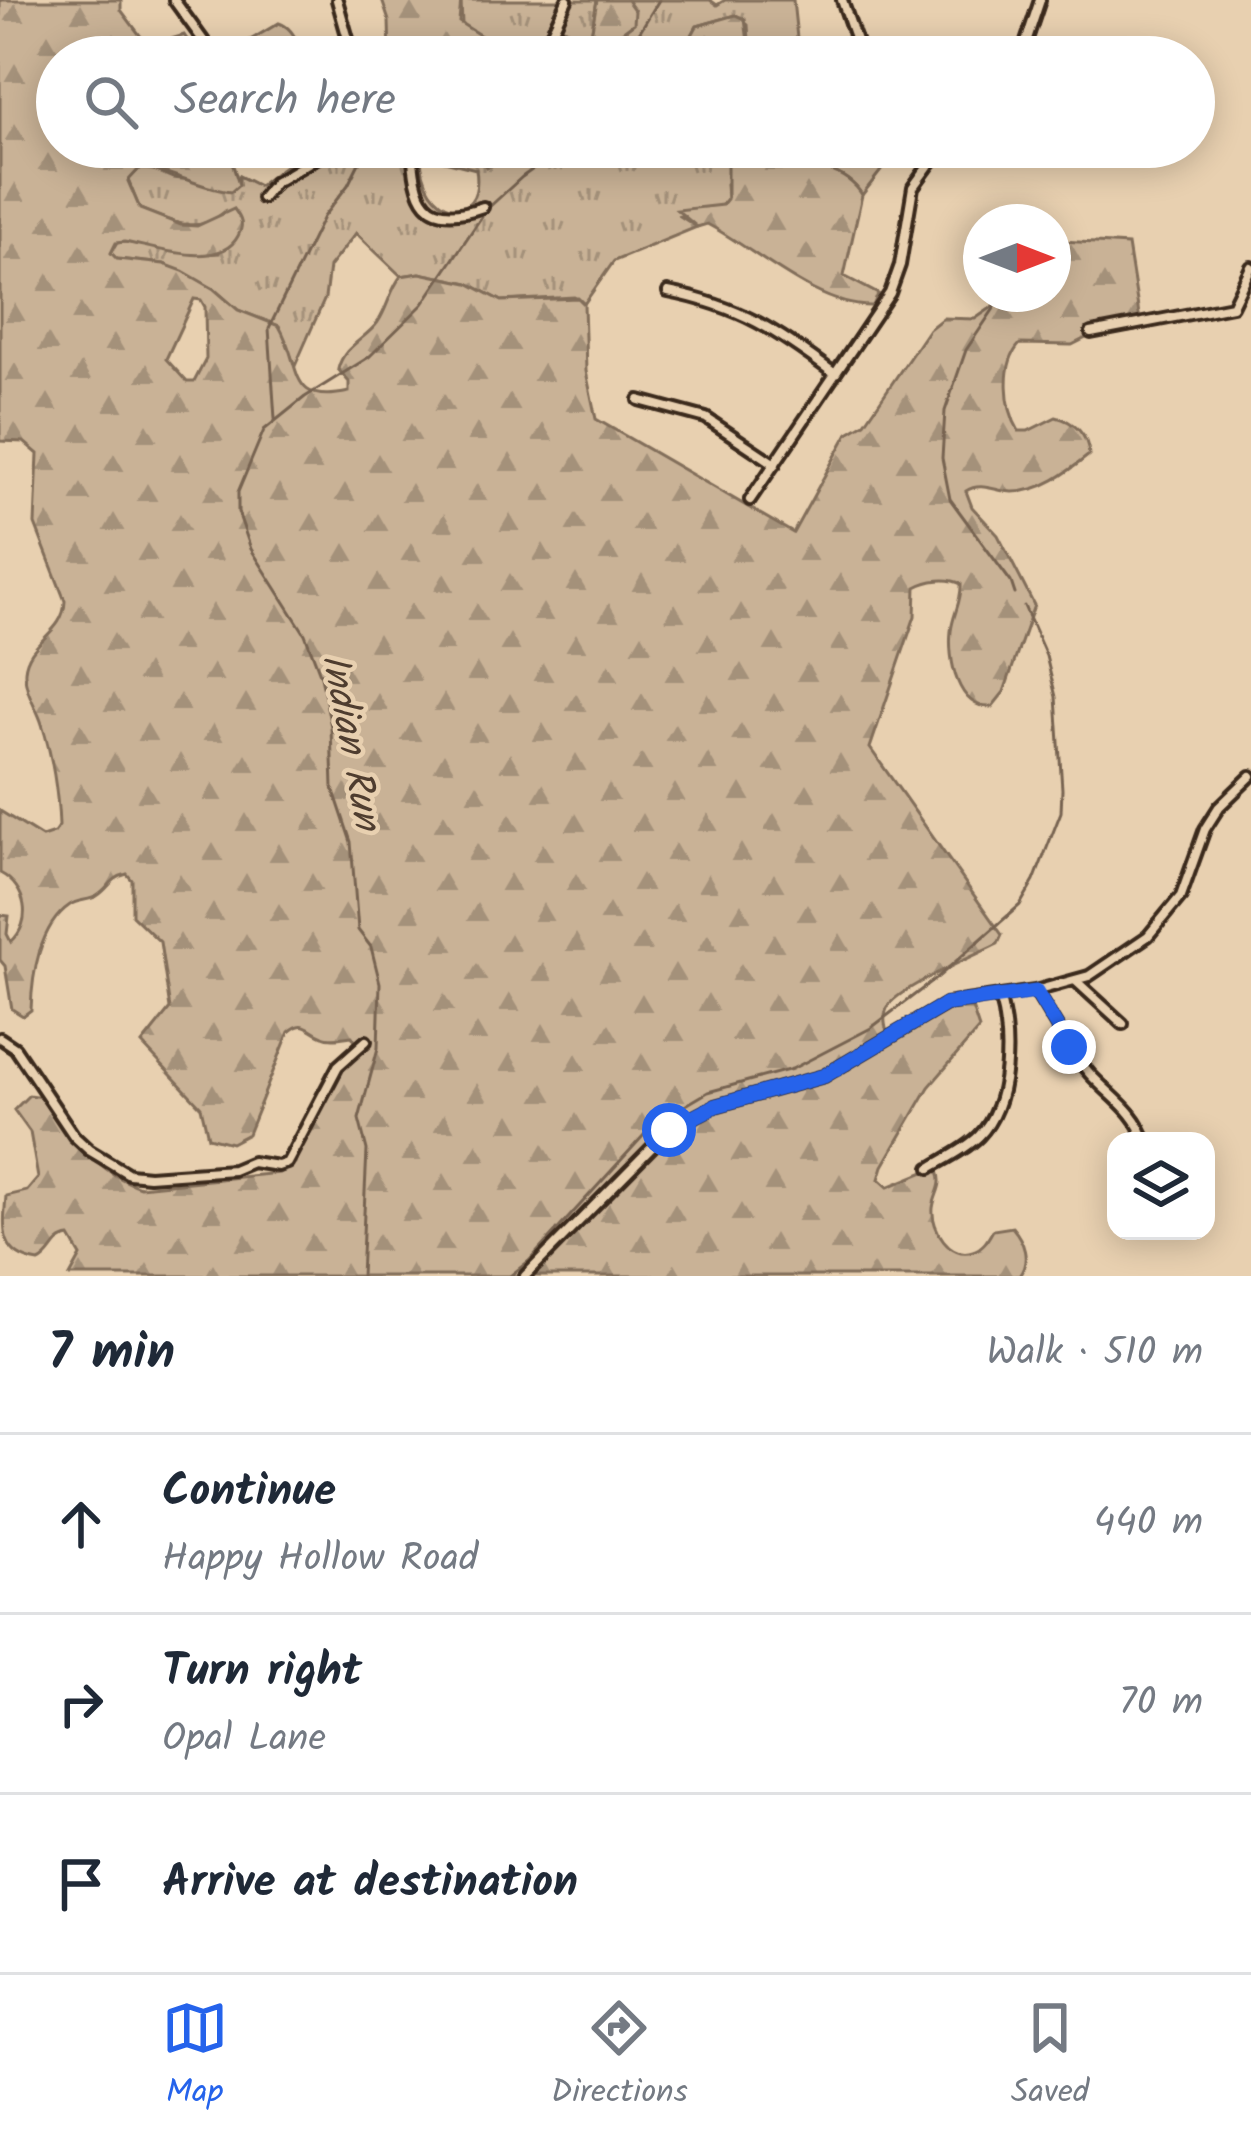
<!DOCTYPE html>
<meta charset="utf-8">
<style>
:root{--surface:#fff;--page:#f6f6f7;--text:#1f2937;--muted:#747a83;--line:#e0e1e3;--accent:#2563eb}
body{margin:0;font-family:Kalam,sans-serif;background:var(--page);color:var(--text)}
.controls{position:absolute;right:36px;bottom:36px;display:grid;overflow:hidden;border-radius:24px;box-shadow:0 6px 30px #0003}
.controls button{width:108px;height:108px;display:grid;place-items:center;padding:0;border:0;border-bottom:3px solid var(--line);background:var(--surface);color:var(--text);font:60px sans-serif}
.compass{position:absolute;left:963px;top:204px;width:108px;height:108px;border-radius:50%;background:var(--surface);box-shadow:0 6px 30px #0003;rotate:90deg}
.stop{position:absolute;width:36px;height:36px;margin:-27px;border:9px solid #2563eb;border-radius:50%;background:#fff}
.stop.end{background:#2563eb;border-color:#fff;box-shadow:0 3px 12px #0008}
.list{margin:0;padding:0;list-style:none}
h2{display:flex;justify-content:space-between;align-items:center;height:156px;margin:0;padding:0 48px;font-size:51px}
h2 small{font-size:39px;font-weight:400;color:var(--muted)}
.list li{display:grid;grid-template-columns:78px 1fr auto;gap:36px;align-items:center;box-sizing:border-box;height:180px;padding:0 48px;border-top:3px solid var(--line)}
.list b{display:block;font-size:45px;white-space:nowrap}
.list p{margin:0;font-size:39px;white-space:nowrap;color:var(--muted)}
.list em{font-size:39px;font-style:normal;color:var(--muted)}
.icon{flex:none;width:66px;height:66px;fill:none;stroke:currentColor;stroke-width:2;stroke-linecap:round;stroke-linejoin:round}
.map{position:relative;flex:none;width:1251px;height:1276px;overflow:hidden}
.search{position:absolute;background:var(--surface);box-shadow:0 6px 30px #0003;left:36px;right:36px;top:36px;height:132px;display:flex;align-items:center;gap:30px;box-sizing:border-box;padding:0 42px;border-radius:66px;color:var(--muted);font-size:45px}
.sheet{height:696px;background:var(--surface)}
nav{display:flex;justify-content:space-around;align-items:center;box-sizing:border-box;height:168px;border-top:3px solid var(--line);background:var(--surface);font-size:33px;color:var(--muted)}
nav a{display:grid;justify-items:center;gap:6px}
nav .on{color:var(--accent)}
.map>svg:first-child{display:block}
.grass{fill:url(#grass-tufts);stroke:#826e5a;stroke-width:3;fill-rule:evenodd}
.forest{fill:url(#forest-firs);stroke:#826e5a;stroke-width:3;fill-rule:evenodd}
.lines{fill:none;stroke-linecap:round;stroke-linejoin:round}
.stream{stroke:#776451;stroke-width:3}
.minor-casing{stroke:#3b2a1e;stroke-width:16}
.minor{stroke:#e8d0b0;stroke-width:8}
.route{stroke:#2563eb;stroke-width:15}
.labels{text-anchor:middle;stroke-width:9;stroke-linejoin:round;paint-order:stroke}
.water-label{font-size:39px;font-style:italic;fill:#4f3d2f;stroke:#e8d0b0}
</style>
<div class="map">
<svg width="1251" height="1276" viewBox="0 0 1251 1276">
<defs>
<pattern id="grass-tufts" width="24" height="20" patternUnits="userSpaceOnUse" patternTransform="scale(3)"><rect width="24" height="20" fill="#c9b296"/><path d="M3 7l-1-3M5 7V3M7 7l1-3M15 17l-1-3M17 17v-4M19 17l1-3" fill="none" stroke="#a4917a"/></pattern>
<pattern id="forest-firs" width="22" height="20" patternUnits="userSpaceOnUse" patternTransform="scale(3)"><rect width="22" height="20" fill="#c9b296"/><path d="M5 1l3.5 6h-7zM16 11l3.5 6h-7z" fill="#a4917a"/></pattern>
</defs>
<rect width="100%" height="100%" fill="#e8d0b0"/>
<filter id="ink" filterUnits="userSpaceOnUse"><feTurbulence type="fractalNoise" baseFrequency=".00833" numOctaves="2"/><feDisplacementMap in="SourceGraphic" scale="24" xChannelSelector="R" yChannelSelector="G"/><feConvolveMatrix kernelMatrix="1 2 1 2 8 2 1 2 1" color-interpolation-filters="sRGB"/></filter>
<g filter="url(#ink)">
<path class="grass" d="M 461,0 L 597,0 L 590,41 L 551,22 L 530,57 L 502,57 L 503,52 L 462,25 Z
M 627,0 L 710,0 L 717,5 L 725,0 L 793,0 L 799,57 L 750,57 L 748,25 L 736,15 L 697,26 L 680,57 L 615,57 L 622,32 L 634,23 Z
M 319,147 L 484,147 L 479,155 L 486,167 L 545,147 L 673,147 L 687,153 L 697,147 L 825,147 L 850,161 L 887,163 L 862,195 C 843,163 792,162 758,156 L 726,184 L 727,199 L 722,205 L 680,216 L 697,227 L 614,261 L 584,304 L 574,297 L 502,301 L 468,283 L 420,273 L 401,276 L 356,233 L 329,267 L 325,298 L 295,366 L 279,326 L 238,310 L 214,289 L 164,264 L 117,259 L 111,253 L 117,243 L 124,242 L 203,254 L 219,253 L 224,212 C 197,236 170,221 140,209 L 128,180 L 139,169 L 150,168 L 173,178 L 239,185 L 239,176 L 259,186 L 291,161 ZM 421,155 L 476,169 C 485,229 421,216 421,155 Z"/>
<path class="forest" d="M 0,0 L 121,0 L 121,10 L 148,46 L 184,35 L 199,57 L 57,57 L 57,147 L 218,147 L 232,162 L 239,185 L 231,192 C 201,189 165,167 139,169 L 128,181 L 140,209 L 181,225 L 197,226 L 234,209 C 242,220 244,225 238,236 C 220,271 154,247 124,242 L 116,243 L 111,253 L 117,259 L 164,264 L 183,271 L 214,289 L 238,310 L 279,326 C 303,367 286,406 349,392 L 349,382 L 338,369 C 344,345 365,340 378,322 C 388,307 390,290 401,276 L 420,273 L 468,283 L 502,301 L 578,298 L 584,304 L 586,371 L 596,419 L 793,533 L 848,433 L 865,423 L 929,329 L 943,318 L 975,319 L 1011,294 L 1053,294 L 1053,251 L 1062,241 L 1128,245 L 1141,327 L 1135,331 L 1088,337 L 1072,345 L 1020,344 C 1001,364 1005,408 1019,431 L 1028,431 L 1056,417 C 1074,421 1088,435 1089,455 C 1068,472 1042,492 1013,492 C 996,492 982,481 966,491 L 972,507 L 998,535 L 1034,605 L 1004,692 L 992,707 C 957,709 948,659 951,631 C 953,614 962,601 961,584 C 948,577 929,580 916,587 L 915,616 L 870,748 L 1002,935 L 998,944 C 976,955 901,987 889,1005 C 881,1017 886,1031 891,1042 L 954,1007 L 972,1008 L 979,1029 L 929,1087 L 883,1166 L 879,1179 L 888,1187 L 929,1170 L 938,1171 C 944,1186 935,1193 933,1208 C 931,1229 950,1259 973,1251 C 984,1247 988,1239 993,1230 L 1012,1227 C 1024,1241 1031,1260 1019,1276 L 70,1276 L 81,1256 L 70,1237 C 53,1239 53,1256 39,1262 C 0,1256 3,1230 6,1196 L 27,1191 L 38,1178 L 30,1132 L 14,1110 L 29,1095 L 42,1097 C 69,1132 96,1172 140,1187 L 279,1173 L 295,1163 L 306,1129 L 355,1041 L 352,1036 C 343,1037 331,1040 323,1036 C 307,1030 305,1018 289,1032 L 248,1134 L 231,1143 L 208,1137 L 201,1107 L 142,1044 L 170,1009 L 160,942 L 132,915 L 132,880 L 127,874 C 110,878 110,888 97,896 C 89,901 79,899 70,905 C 39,926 32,976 31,1010 L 23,1016 L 12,1009 L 5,966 L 0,960 L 0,915 L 9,916 L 7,934 L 11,942 C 33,922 27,887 0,873 L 0,811 L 42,837 L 54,833 L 59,826 C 58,794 52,755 42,724 C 36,705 24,691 25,671 C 28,640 64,634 65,601 L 35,524 L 38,454 L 24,442 L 0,441 ZM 194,299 L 201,300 L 205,307 L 206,359 L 194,382 L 187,382 L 166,359 Z
M 382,0 L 461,0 L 459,22 L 500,48 L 502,57 L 390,57 L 389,21 Z
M 597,0 L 627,0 L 635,11 L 634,23 L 622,32 L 615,57 L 583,57 L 590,41 Z
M 736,15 L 745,19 L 750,57 L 680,57 L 697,26 Z
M 279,23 C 298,29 296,52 314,57 L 250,57 L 246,53 L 247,42 Z
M 758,156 C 792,162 843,163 862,195 L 844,276 L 878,294 L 873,306 C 817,308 754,248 707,224 L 697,227 L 677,210 L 722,205 L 727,199 L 727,164 L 739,157 Z"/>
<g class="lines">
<path class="stream" d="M 624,57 L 659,0
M 995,307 L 966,350 L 945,411 L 942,458 L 950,499 L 1011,582 L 1015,594
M 275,419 L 269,328 L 323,217 L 348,185 L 367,147
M 361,1276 L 367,1150 L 359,1119 L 378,1048 L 380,983 L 371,947 L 358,930 L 351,842 L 333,788 L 331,727 L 321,676 L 305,634 L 251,549 L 238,512 L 238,492 L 264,430 L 305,397 L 369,357 L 423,304 L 486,210 L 522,177 L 564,147
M 510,1276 L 529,1261 L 654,1124 L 708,1092 L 792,1069 L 871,1028 L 938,977 L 1020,905 L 1034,881 L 1061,812 L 1062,789 L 1056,697 L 1046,656 L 1024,606"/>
<g class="minor-casing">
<path id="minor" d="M 174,0 L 213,54
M 337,0 L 350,46 L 358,57
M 842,0 L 860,52
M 540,57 L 567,0
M 1021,57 L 1040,0
M 412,147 C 415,198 423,228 483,207
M 262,198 L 274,183 L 335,147
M 668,292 C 740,306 778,331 835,374
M 1091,333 L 1232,306 L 1251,267
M 639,400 L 706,418 L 775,464
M 750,500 L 890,293 L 900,265 L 913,187 L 942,147
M 1076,981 L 1123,1024
M 1035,991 C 1053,1019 1068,1049 1090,1074 C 1111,1097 1135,1110 1145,1141
M 0,1038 L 15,1048 L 74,1136 L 89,1150 L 129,1174 L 149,1176 L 233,1170 L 252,1162 L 278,1166 L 287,1163 L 338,1066 L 366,1041
M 930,1168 C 947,1158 966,1149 979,1136 C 1011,1103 1011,1037 999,996
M 525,1276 L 669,1130 L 715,1106 L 824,1076 L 946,1004 L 1035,991 L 1089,976 L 1148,936 L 1181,896 L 1205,829 L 1219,807 L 1251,776"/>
</g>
<use href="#minor" class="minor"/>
</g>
</g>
<g class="lines" filter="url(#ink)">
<path class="route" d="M 669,1130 L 715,1106 L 824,1076 L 946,1004 L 1036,992 L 1069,1047"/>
</g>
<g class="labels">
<g class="water-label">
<text transform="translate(353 741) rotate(79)" y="14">Indian Run</text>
</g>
</g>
</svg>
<div class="controls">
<button><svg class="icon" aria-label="layers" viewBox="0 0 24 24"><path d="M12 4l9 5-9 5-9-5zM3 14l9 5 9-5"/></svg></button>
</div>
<svg class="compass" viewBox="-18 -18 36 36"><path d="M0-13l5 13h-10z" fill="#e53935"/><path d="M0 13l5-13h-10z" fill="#747a83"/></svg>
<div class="stop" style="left:669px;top:1130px"></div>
<div class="stop end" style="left:1069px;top:1047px"></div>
<div class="search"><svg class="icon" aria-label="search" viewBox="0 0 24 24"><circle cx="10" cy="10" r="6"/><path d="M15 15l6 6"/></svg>Search here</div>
</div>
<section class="sheet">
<h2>7 min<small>Walk · 510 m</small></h2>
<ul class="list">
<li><svg class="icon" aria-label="ahead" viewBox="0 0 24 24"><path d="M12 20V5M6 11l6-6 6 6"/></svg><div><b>Continue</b><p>Happy Hollow Road</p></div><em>440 m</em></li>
<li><svg class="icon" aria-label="right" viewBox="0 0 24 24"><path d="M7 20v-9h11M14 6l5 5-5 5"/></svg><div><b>Turn right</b><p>Opal Lane</p></div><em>70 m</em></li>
<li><svg class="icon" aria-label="arrive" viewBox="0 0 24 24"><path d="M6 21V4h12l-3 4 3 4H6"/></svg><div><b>Arrive at destination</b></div></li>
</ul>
</section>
<nav>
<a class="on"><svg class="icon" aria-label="map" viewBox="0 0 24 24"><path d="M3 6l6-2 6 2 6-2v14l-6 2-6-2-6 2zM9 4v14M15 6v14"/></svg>Map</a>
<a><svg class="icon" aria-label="directions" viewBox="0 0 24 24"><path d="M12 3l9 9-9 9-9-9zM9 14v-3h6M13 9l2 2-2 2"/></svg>Directions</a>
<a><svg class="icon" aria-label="saved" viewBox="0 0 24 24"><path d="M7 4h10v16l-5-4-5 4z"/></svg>Saved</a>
</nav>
